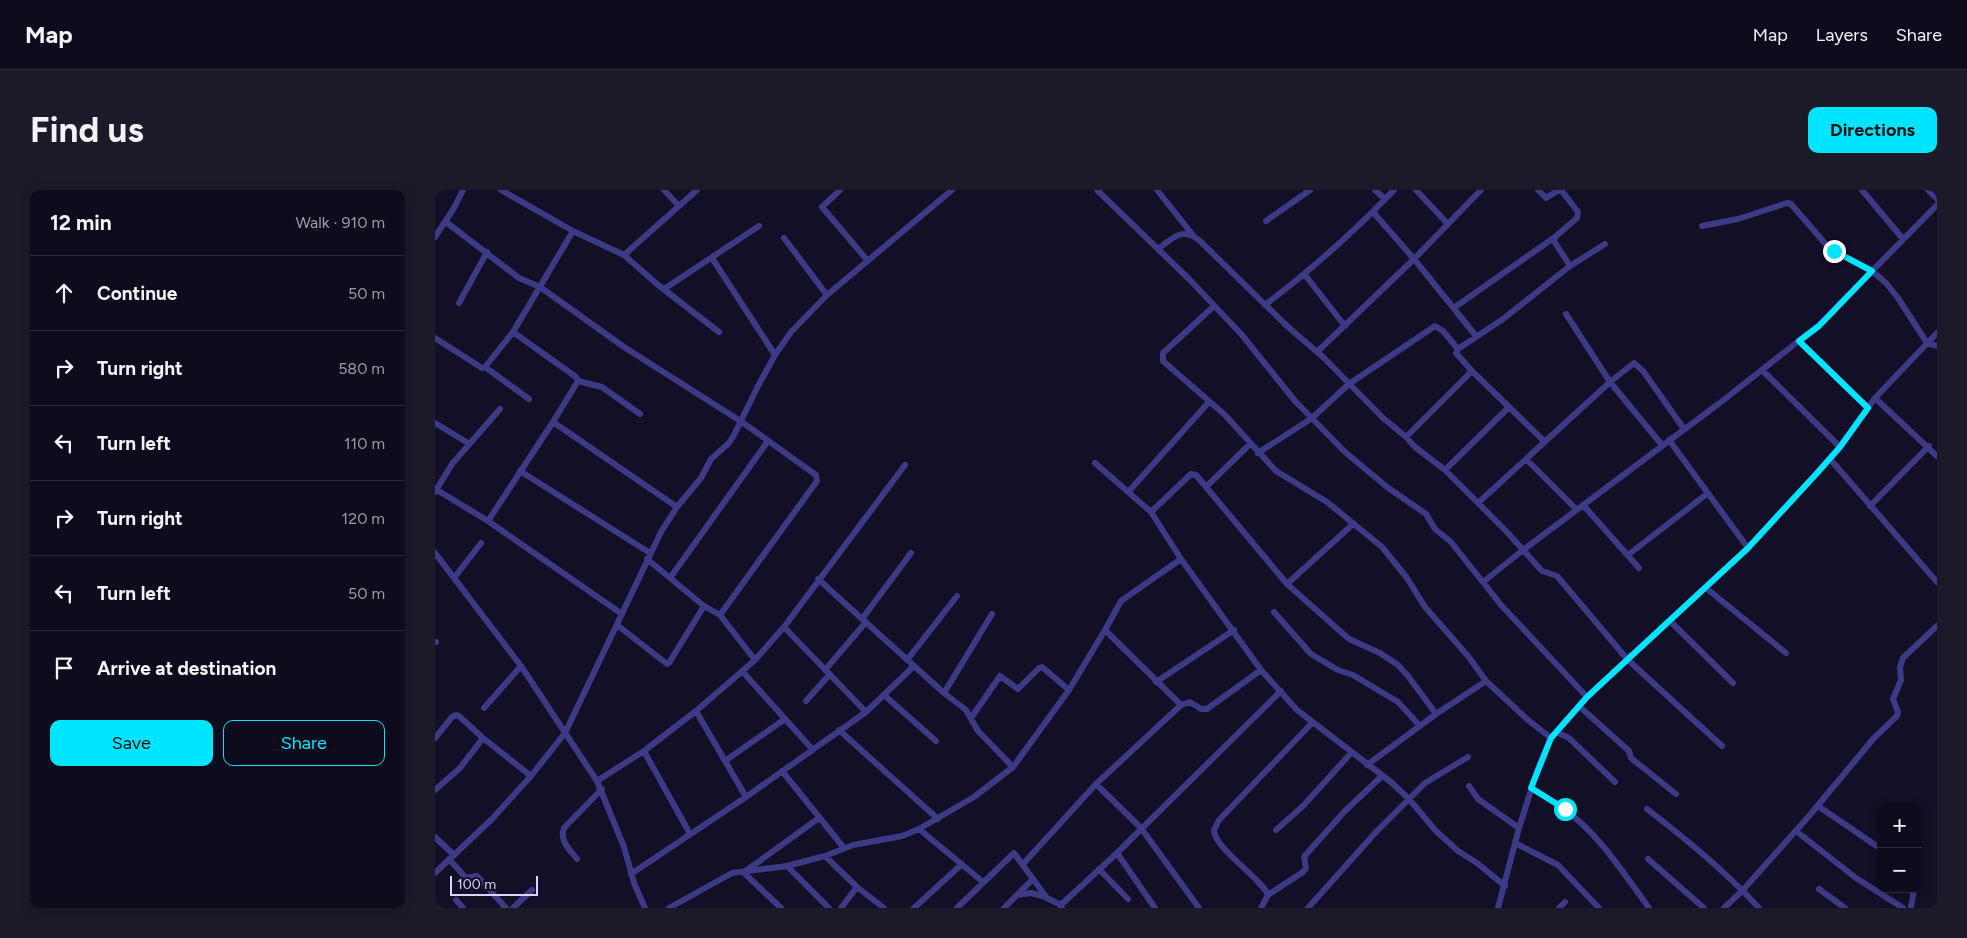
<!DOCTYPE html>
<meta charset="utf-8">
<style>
:root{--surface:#0e0b1c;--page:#1c1929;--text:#f1f3f6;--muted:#9b9ba3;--line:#2e2b3b;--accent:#00e5ff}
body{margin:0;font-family:Figtree,sans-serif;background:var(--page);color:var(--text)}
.controls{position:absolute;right:15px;bottom:15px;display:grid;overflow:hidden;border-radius:10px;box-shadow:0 2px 12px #0003}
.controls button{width:45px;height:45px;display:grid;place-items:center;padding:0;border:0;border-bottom:1px solid var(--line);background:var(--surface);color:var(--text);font:25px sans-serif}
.scale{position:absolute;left:15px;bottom:12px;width:88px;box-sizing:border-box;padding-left:5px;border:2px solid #d9d4ff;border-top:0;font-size:14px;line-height:18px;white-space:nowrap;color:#d9d4ff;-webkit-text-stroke:4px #130f26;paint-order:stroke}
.stop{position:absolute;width:15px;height:15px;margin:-11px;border:4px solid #00e5ff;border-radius:50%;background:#fff}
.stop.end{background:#00e5ff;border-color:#fff;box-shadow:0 1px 5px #0008}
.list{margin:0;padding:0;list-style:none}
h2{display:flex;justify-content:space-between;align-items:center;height:65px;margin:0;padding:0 20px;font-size:21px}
h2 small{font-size:16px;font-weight:400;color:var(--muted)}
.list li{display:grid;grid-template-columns:32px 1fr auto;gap:15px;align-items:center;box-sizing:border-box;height:75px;padding:0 20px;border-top:1px solid var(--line)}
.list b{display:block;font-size:19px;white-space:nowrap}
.list em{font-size:16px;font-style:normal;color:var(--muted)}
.actions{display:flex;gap:10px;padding:15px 20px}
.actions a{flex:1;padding:11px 0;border:1px solid var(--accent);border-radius:10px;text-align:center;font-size:18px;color:var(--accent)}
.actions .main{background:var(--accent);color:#111}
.icon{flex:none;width:28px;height:28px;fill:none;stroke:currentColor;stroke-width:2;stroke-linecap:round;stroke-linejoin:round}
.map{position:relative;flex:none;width:1502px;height:718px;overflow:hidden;border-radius:10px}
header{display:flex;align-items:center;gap:30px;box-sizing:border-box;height:70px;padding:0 25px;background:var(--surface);border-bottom:1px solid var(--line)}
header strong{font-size:24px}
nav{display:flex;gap:28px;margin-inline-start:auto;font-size:18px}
.intro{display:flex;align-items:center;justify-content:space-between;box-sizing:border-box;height:120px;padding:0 30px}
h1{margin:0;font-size:35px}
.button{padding:12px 22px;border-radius:10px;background:var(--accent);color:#111;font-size:18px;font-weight:700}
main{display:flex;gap:30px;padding:0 30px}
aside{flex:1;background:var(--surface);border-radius:10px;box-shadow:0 2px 12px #0003}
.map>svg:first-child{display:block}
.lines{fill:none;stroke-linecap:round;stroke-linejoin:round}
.minor{stroke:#3d3a85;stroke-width:6}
.route{stroke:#00e5ff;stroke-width:6}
</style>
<header>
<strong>Map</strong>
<nav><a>Map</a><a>Layers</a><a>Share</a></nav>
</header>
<div class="intro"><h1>Find us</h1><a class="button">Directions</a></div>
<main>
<aside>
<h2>12 min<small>Walk · 910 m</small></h2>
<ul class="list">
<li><svg class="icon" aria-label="ahead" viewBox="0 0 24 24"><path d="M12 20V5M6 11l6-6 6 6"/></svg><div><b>Continue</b></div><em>50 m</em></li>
<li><svg class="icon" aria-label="right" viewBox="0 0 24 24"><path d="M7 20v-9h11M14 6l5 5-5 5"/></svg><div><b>Turn right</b></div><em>580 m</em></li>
<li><svg class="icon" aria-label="left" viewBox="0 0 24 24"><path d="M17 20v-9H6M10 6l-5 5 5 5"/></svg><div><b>Turn left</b></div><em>110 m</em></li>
<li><svg class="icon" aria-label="right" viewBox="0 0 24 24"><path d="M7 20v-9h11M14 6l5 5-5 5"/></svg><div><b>Turn right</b></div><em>120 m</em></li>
<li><svg class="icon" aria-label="left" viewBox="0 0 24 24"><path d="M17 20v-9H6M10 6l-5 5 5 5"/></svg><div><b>Turn left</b></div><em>50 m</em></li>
<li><svg class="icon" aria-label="arrive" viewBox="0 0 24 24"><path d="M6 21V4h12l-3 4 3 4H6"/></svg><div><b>Arrive at destination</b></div></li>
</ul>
<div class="actions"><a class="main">Save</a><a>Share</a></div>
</aside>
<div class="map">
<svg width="1502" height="718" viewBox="0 0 1502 718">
<rect width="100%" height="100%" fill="#130f26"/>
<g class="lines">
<path class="minor" d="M 66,0 L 138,41 L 189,65 L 223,95 L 284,142
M 229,0 L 244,16
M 405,0 L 387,17 L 433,71
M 662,0 L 754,89 L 807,145 L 860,211 L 910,262 L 952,297 L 991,324 L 1000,339 L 1016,352 L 1066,415 L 1152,507
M 722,0 L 757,44
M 940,0 L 950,9
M 981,0 L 1012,33
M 1103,0 L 1111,8 L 1124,0
M 1126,0 L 1143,22 L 1142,28 L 1120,47 L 1119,51 L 1135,76
M 1427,0 L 1468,49
M 1493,0 L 1502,9
M 831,31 L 875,0
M 11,32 L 84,88 L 105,97 L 189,157 L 307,232 L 381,285 L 382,291 L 285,425 L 320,470
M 1267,36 L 1303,29 L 1352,13 L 1356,14 L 1394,58 L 1437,81 L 1451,93 L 1463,108 L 1492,153 L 1502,156
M 0,47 L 19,18 L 28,0
M 349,48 L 392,105
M 723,59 C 738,48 748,36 765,51 L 852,136 L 889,168 L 948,228 L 971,247 L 980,257 L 1010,280 L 1071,341 L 1107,381 L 1122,386 L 1192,469 L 1287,556
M 189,65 L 262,0
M 277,68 L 340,165
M 870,85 L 910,136
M 229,99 L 324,36
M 24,113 L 52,62
M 830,115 C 876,80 919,42 959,0
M 779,116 L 728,163 L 728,171 L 790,225 L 841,281 L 892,312 L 947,357 L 972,388 L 990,417 L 1033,466 L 1051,491 L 1093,530 L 1116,548
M 1020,117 L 1120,47
M 1131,124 L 1175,192 L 1227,255
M 78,142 L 141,187 L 143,191 L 167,197 L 205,224
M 1041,146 L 979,69 L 1046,0
M 0,148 L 47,178 L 50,177 L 94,209
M 1364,151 L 1433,218
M 1023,159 L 1068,129 L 1135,76 L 1170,54
M 882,162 L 979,69 L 938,22
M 50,177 L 78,142 L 138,41
M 1327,180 L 1405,257
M 1037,181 L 1110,252
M 1440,208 L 1502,266
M 118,232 L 242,317
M 0,233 L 33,253
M 1234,250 L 1313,358
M 823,263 L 877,228 L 914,194 L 1000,136 L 1008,141 L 1023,159 L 1021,163 L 1037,181 L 971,247
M 1091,269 L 1142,320
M 1395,269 L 1502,392
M 660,273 L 716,322 L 746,369 L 826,480 L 862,520 L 956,592 L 974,609 L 1001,641 L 1023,661 L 1042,673 L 1070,696
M 1010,280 L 1074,217
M 85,281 L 215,363
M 771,297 L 815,254
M 2,300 L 53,331 L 187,424
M 694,301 L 774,212
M 0,302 L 17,274 L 65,219
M 1043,313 L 1175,192 L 1199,173 L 1208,181 L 1249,239
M 1148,315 L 1204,378
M 1435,316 L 1494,256
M 716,322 L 756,284 L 761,285 L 852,394 L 914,449 L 945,463 L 963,475 L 973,486 L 1001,524
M 53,331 L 118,232 L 143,191
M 0,363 L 86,476 L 162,591 L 189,657 L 199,693 L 210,718
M 1193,365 L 1273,303
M 212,369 L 269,416
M 19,388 L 46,353
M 235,388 L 333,251
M 383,389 L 509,503 L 531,520 L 543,541 L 578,577
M 1048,392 L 1088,360 L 1286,212 L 1384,135 L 1502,15
M 852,394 L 918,334
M 1271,398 L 1351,463
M 839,422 L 876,464 L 903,480 L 918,485 L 963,512 L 985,536
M 427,429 L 476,363
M 1235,431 L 1298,493
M 182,435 L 232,474 L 234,473 L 269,416 L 285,425
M 349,437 L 431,522
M 670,440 L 746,515
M 0,452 L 1,452
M 472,470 L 522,406
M 390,480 L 431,432
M 308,482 L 378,560
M 721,492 L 799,440
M 509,503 L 557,424
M 449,505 L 501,551
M 371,511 L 395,484
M 1144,516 L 1194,561 L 1196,568 L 1241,604
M 49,518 L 86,476
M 261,521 L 311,607
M 536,528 L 565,486 L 583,499 L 604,478 L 607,477 L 634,500
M 404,540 L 503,629
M 1121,542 L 1134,548 L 1180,592
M 0,548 L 17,527 L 21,525 L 24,526 L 48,548 L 96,586
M 209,561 L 255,644
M 290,571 L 350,529
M 932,575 L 1001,524 L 1051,491
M 347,581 L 409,658
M 162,591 L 209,561 L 261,521 L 320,470 L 349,437 L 470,275
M 661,594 L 706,638 L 764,718
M 1034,596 L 1043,609 L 1084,638
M 1097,598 C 1107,605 1119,611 1129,619 C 1164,644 1189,684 1214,718
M 0,600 L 25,578 L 48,548
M 1383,616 L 1446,659
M 1212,619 C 1252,650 1290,681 1324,718
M 484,639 L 548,692
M 841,640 L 868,616 L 917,562
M 1361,641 L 1421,688 L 1468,718
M 0,647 L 19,665
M 1080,653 L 1123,675 L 1164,718
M 682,663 L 720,718
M 390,666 L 422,697 L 449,718
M 14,669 L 31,688 L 42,686 L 71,718
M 142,669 C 135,660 124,651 129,638 L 167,599
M 1213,669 L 1269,718
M 588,674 L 661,594 L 746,515 L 755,512 L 766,519 L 772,519 L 826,480
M 352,676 L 394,718
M 664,679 L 693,709
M 312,680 L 384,628
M 308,682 L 346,718
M 0,683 L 57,629 L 96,586 L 130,543 L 226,342 L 242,317 L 266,288 L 276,269 L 294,253 L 299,245 L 323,196 L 340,165 L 356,142 L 392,105 L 517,0
M 196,684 L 311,607 L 431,522 L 479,476
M 1384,699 L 1410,718
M 582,705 L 596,703 L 611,707
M 833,705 C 826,688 779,658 779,640 L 784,630 L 877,533
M 21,710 L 28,718
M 624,714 L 628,713 L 682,663 L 846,501
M 78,718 L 97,700
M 234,718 L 297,683 L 352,676 L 390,666 L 418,655 L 467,646 L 484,639 L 539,607 L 578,577 L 634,500 L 670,440 L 686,411 L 746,369
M 406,718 L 422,697
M 479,718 L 527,674
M 522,718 L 579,663 L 612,708 L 624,714 L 627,718
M 569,718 L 597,690
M 826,718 L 833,705 L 868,682 L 871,678 L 869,667 L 875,660 L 910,621 L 947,586
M 873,718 L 941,642 L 990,593 L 1033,567
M 1063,718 L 1084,638 L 1103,578 L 1116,548 L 1152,507 L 1313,358 L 1383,282 L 1405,257 L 1440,208 L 1502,143
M 1124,718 L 1130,712
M 1289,718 L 1307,701 L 1374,626 L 1439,548 L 1462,526 L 1463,522 L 1458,509 L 1466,490 L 1465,477 L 1468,468 L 1502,436
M 1476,718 L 1479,699"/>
</g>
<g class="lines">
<path class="route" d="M 1130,619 L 1096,598 L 1116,548 L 1152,507 L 1313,358 L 1383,282 L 1405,257 L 1433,218 L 1364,151 L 1384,136 L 1437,81 L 1399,61"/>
</g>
</svg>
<div class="controls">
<button>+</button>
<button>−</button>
</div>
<div class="scale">100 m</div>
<div class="stop" style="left:1130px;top:619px"></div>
<div class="stop end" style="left:1399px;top:61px"></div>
</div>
</main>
